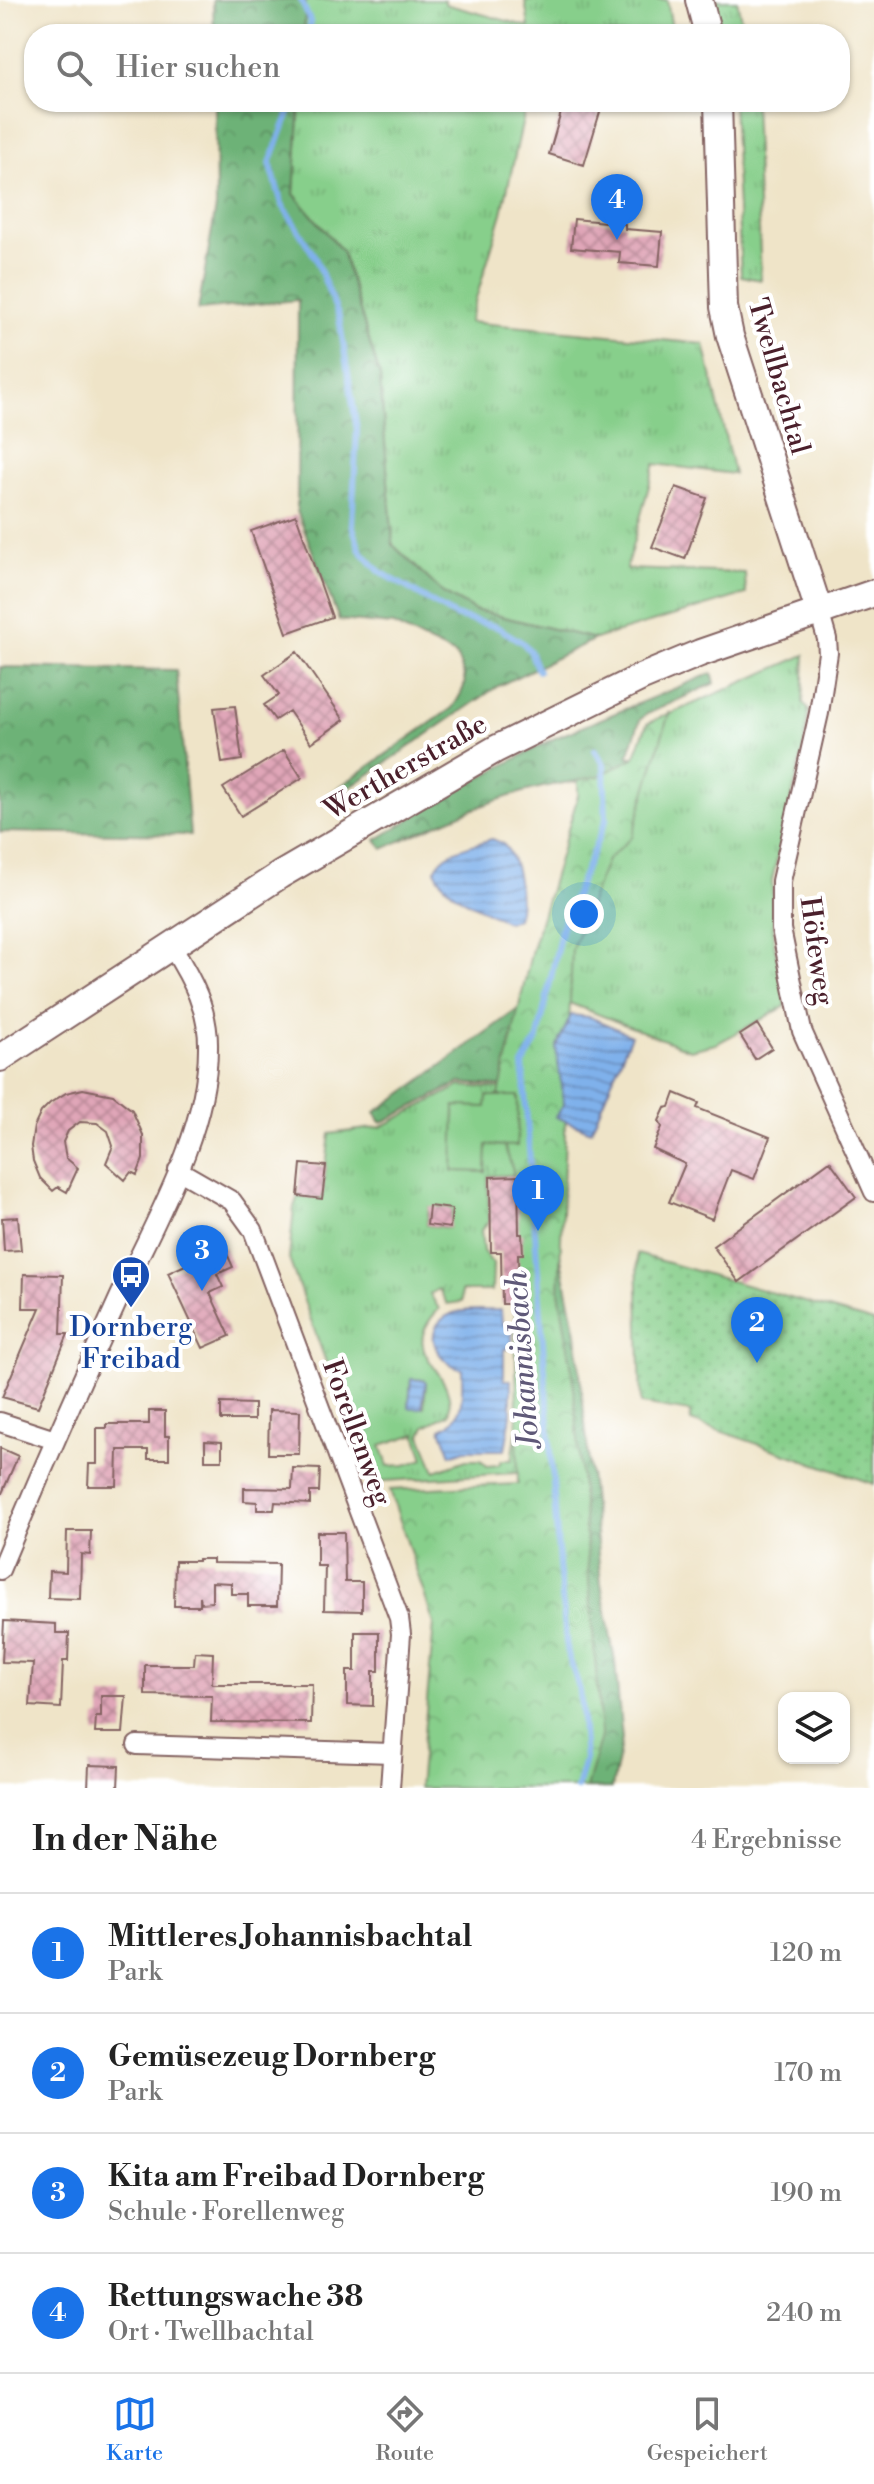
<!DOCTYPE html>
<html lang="de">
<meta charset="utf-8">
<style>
:root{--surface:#fff;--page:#f6f6f6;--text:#222;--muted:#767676;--line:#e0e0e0;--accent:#1a73e8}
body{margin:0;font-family:"Libre Bodoni",serif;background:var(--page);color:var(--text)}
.controls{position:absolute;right:24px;bottom:24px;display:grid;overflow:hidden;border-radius:16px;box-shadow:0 2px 6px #0004}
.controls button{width:72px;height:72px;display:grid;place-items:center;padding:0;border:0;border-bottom:2px solid var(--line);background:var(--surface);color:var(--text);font:40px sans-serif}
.you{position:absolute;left:584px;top:914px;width:28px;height:28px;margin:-20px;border:6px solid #fff;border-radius:50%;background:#1a73e8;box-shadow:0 0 0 12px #1a73e833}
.badge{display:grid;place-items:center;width:52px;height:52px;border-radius:50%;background:var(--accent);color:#fff;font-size:26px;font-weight:700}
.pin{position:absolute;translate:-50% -66px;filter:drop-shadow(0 2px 4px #0008)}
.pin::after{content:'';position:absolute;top:42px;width:28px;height:24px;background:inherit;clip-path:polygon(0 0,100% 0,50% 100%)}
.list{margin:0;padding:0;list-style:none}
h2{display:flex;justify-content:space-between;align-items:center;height:104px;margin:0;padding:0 32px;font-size:34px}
h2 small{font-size:26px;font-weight:400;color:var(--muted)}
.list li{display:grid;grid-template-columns:52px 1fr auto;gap:24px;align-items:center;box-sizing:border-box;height:120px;padding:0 32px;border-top:2px solid var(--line)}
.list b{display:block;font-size:30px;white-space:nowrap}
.list p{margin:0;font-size:26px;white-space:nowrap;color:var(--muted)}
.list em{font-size:26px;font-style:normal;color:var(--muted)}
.icon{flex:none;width:44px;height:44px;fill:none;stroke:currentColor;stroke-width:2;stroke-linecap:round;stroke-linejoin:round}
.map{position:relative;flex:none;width:874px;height:1788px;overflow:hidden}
.search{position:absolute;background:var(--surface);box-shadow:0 2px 6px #0004;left:24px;right:24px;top:24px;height:88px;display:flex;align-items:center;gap:20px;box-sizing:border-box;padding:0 28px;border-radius:32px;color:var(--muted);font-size:30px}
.sheet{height:584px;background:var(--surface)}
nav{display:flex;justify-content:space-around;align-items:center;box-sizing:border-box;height:112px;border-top:2px solid var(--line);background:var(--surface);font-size:22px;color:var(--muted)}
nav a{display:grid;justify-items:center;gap:4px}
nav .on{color:var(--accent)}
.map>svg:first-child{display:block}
.grass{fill:url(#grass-tufts);stroke:#68775b;stroke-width:2;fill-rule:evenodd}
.forest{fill:url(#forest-crowns);stroke:#5c6851;stroke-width:2}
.park{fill:url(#park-crowns);stroke:#68775b;stroke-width:2}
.garden{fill:url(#garden-dots);stroke:#68775b;stroke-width:2}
.pitch{fill:#87cf8b;stroke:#68775b;stroke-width:2}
.water{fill:url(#water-rules);stroke:#64688b;stroke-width:2}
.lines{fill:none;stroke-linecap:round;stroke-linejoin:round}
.stream{stroke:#7fb1eb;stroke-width:6}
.building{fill:url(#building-cross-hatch)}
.street-casing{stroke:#846462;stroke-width:22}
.secondary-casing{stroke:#846462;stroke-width:30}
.street{stroke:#fff;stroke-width:18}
.secondary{stroke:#fff;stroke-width:26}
.labels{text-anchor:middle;stroke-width:8;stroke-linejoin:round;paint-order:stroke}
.street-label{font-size:28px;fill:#4a1f2b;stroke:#fff}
.transit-label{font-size:28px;fill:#164399;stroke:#fff}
.water-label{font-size:30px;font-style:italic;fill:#5f5978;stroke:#fff}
</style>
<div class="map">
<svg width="874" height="1788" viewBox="0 0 874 1788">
<defs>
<pattern id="grass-tufts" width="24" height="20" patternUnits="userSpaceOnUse" patternTransform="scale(2)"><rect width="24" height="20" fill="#87cf8b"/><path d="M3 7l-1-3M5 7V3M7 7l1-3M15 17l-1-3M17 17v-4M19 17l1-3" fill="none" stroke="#76b178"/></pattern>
<pattern id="forest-crowns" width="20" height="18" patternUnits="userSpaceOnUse" patternTransform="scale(2)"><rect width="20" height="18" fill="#6db277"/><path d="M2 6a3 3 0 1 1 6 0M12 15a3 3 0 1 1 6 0" fill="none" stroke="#5c9062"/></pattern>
<pattern id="park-crowns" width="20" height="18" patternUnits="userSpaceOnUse" patternTransform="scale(2)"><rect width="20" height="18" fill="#87cf8b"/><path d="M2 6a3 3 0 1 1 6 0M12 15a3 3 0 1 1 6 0" fill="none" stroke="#76b178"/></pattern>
<pattern id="garden-dots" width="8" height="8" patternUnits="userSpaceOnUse" patternTransform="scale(2)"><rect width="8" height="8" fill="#87cf8b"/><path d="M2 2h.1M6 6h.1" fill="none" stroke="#76b178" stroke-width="1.8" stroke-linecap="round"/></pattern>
<pattern id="water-rules" width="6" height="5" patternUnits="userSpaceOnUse" patternTransform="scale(2)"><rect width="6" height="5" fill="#7fb1eb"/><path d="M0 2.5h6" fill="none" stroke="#6a8fbf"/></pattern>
<pattern id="building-cross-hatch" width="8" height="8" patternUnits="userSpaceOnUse" patternTransform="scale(2)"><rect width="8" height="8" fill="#e0a6b8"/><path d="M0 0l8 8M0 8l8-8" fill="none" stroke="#b88796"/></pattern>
</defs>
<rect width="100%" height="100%" fill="#fff"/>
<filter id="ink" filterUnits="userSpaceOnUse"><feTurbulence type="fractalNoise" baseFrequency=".0125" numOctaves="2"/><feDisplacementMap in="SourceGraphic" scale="16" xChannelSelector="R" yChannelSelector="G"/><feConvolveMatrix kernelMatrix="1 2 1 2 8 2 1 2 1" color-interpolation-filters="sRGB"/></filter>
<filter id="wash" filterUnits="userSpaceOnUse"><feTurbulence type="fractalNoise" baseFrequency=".006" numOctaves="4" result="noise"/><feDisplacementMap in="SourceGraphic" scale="32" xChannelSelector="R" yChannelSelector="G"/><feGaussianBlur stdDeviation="1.8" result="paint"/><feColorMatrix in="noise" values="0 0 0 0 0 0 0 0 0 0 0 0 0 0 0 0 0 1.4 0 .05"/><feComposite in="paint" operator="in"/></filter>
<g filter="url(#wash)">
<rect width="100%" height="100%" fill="#efe4c8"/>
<path class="grass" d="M 306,0 L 445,0 L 445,4 L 529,27 L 525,0 L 667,0 L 673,34 L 304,34 Z
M 715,0 L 737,0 L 744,34 L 722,34 Z
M 300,102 L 527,102 L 502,213 L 469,322 L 704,344 L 734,474 L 655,464 L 626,569 L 745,573 L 746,594 L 595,639 L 474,610 L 443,593 L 393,545 L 380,377 L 342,251 L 294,194 Z
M 733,102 L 754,102 L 761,280 L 741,276 Z
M 805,655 L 803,703 L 809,710 L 803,750 L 772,880 L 774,942 L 786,1006 L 716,1044 L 690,1050 L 559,999 L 569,947 L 647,724 Z
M 460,1086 L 518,1090 L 487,1107 L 455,1107 L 487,1145 L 517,1146 L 517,1175 L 488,1176 L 489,1221 L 481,1230 L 483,1251 L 493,1264 L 492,1291 L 461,1291 L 462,1302 L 447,1304 L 439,1289 L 430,1294 L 439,1309 C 393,1357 458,1366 449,1414 L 425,1426 L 421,1435 L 435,1471 L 466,1460 L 481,1460 L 487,1466 L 498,1465 L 502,1460 L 512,1460 L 518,1422 L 533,1472 L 369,1482 L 289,1259 L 294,1207 L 298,1196 L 322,1198 L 330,1134 L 381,1127 ZM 429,1207 L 452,1209 L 449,1228 L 427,1225 ZM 411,1379 L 424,1380 L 426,1383 L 424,1407 L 409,1407 ZM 416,1434 L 424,1459 L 405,1465 L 388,1466 L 381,1445 Z"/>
<path class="forest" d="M 213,0 L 306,0 L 304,34 L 214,34 Z
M 215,102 L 300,102 L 294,194 L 342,251 L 380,377 L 393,545 L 443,593 L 474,610 L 595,639 L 498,686 L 326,804 L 328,795 L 452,708 C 469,684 467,681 456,655 L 393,625 L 339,620 L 297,511 L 298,300 L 198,310 L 216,207 Z
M 0,667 L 176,670 L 190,835 L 0,832 Z
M 712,673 L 715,683 L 645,715 L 640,720 L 628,756 L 634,758 L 606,860 L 569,947 L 555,1229 L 576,1333 L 601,1583 L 615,1662 L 622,1739 L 612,1788 L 565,1788 L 520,1088 L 460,1083 L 381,1123 L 375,1112 C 426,1079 472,1041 521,1007 L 533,949 L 578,796 L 578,781 C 509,789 446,820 383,849 L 376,840 L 457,790 L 555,738 Z"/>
<path class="park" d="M 669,713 L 632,837 L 607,860 L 572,949 L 559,1292 L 573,1377 L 601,1736 L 586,1788 L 419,1788 L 434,1624 L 390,1490 L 518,1484 L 513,1170 L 494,1117 L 532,949 L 578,796 L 578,780 L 599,776 L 634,758 L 647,724 Z"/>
<path class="garden" d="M 637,1254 L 874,1322 L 874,1484 L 691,1421 L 690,1412 L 641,1404 Z"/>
<path class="pitch" d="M 487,1096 L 518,1096 L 517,1146 L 487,1145 L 486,1172 L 453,1171 L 455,1106 L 486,1107 Z"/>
<path class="water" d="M 492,839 C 497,841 501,842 504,845 C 518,860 523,900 517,918 L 507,922 C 482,908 447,898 435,870 C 444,849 472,846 492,839 Z
M 571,1015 L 590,1017 L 631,1035 L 591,1131 L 556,1117 L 564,1104 L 556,1048 Z
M 501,1310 L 502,1323 L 506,1324 L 507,1330 L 512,1330 L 512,1348 L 504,1349 L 504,1380 L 511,1380 L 511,1415 L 505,1450 L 465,1450 L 451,1455 L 441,1429 C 466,1419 462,1392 462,1369 C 435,1362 420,1328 451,1314 C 465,1308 486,1311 501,1310 Z
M 411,1379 L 424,1380 L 426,1382 L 422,1408 L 409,1408 Z"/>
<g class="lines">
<path class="stream" d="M 301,0 L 310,21 L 311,34
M 293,102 L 270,163 L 282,204 L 315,257 L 339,317 L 357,430 L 352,524 L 360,550 L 379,571 L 455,616 L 497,627 L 523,643 L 530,651 L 538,671
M 577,1788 L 585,1759 L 580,1691 L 567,1651 L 559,1565 L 523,1065 L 538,1038 L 562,926 L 606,820 L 604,764 L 595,750"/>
</g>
<g id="blocks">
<path class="building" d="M 564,102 L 603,102 L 584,165 L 549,154 Z
M 574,219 L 625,224 L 625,229 L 662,232 L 659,266 L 619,263 L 620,252 L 571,248 Z
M 676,487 L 707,498 L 685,559 L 652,547 Z
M 296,515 L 332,617 L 287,633 L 251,531 Z
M 297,652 L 344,720 L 311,743 L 289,711 L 275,720 L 264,705 L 279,695 L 264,675 Z
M 235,706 L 242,760 L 222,763 L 214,708 Z
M 284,750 L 302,778 L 241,816 L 223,788 Z
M 757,1024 L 772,1048 L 755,1059 L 740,1035 Z
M 83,1089 L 113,1095 L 132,1110 L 143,1135 L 143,1159 L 137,1175 L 131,1172 L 125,1180 L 106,1163 L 113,1146 L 108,1131 L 97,1123 L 80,1122 L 68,1131 L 63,1142 L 66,1158 L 78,1168 L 67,1192 L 58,1187 L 53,1191 L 40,1178 L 33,1161 L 31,1146 L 34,1127 L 41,1112 L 50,1103 L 66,1093 Z
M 675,1093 L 699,1103 L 697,1108 L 770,1137 L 754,1179 L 731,1170 L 712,1219 L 669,1202 L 685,1164 L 653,1149 L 662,1127 L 659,1121 L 665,1108 L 670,1107 Z
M 830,1161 L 856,1197 L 739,1282 L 713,1246 Z
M 301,1164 L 326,1166 L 322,1199 L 298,1196 Z
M 518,1176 L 519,1234 L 522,1234 L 523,1254 L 518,1254 L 519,1304 L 502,1304 L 501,1252 L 491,1252 L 490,1177 Z
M 429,1206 L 452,1209 L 450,1228 L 427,1225 Z
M 18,1217 L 21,1250 L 4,1251 L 2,1218 Z
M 224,1247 L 233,1267 L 217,1274 L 223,1287 L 210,1293 L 230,1336 L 203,1348 L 168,1273 Z
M 24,1274 L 63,1275 L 61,1334 L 68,1334 L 38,1407 L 2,1397 L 40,1308 L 23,1308 Z
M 221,1403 L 254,1404 L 254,1420 L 221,1420 Z
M 269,1410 L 300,1411 L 299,1454 L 268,1454 Z
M 149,1411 L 165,1411 L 165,1436 L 169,1436 L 169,1459 L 148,1459 L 148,1450 L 118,1450 L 117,1486 L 88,1486 L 89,1464 L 97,1464 L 97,1428 L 107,1428 L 107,1424 L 149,1424 Z
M 205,1441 L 222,1442 L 222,1460 L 205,1460 Z
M 0,1448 L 18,1456 L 0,1498 Z
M 293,1468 L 320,1469 L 319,1492 L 310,1492 L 310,1504 L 275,1502 L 274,1510 L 257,1510 L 257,1502 L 244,1501 L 244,1488 L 292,1489 Z
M 67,1531 L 91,1531 L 90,1555 L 81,1554 L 80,1599 L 48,1598 L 49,1571 L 66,1572 Z
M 317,1532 L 344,1532 L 345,1582 L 362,1582 L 362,1611 L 324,1610 L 325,1566 L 317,1566 Z
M 198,1559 L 213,1559 L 213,1563 L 278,1564 L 277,1606 L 248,1606 L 248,1594 L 231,1594 L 231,1583 L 212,1582 L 212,1602 L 201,1603 L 200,1596 L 200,1606 L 174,1606 L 175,1561 L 198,1561 Z
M 4,1621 L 56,1624 L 56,1633 L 69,1633 L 68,1661 L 63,1661 L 61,1708 L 30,1706 L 33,1663 L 2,1662 Z
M 355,1632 L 379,1632 L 379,1671 L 373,1671 L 373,1706 L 347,1705 L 347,1671 L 355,1671 Z
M 195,1652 L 213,1653 L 212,1684 L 312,1684 L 311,1723 L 211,1722 L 212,1696 L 145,1695 L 145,1665 L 194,1665 Z
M 101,1696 L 126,1696 L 123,1733 L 95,1733 L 96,1717 L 101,1717 Z
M 89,1765 L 119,1766 L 118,1788 L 88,1788 Z"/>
</g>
</g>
<g filter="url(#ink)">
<use href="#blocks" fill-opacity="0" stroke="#846462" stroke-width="2"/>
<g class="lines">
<g class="street-casing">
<path id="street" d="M 819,611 L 827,639 L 828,653 L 819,713 L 781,881 L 781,929 L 802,1031 L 874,1192
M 178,1170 L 232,1201 L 253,1230 L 399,1618 L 401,1634 L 390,1788
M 0,1422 L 55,1440
M 0,1570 C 38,1479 78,1388 119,1298 C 154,1223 208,1132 208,1048 C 209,1010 192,979 172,947
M 137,1745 L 392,1753"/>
</g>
<g class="secondary-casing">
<path id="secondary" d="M 699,0 L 708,34
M 718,102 L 724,307 L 730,336 L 819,611
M 0,1058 L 280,875 L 496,749 L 640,678 L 700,653 L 874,593"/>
</g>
<use href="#street" class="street"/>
<use href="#secondary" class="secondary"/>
</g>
</g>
<defs>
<g id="bus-pin" transform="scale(2)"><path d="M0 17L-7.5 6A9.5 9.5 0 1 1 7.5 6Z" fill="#1a4fb4" stroke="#fff"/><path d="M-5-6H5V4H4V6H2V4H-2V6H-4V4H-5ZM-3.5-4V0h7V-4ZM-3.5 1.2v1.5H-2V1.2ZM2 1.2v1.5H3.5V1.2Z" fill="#fff"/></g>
</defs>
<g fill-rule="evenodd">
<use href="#bus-pin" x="131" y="1275"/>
</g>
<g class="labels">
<g class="street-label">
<text transform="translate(780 376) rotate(74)" y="10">Twellbachtal</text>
<text transform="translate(405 766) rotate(-30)" y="10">Wertherstraße</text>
<text transform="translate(818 951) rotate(82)" y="10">Höfeweg</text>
<text transform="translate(358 1432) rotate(70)" y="10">Forellenweg</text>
</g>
<g class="transit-label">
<text x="131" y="1336">Dornberg<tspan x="131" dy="32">Freibad</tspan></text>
</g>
<g class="water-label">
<text transform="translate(522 1359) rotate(-94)" y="10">Johannisbach</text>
</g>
</g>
</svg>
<div class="controls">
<button><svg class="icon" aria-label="layers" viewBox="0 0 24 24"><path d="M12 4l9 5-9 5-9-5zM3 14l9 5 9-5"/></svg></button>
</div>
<div class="you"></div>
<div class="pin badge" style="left:538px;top:1231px">1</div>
<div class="pin badge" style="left:757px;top:1363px">2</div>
<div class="pin badge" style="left:202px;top:1291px">3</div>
<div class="pin badge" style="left:617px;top:240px">4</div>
<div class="search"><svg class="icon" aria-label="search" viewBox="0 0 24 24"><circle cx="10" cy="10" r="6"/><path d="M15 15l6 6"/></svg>Hier suchen</div>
</div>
<section class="sheet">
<h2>In der Nähe<small>4 Ergebnisse</small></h2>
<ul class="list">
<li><span class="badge">1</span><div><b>Mittleres Johannisbachtal</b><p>Park</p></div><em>120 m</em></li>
<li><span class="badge">2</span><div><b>Gemüsezeug Dornberg</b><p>Park</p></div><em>170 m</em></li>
<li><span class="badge">3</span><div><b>Kita am Freibad Dornberg</b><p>Schule · Forellenweg</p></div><em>190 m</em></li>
<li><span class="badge">4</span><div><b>Rettungswache 38</b><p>Ort · Twellbachtal</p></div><em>240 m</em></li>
</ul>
</section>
<nav>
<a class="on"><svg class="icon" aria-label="map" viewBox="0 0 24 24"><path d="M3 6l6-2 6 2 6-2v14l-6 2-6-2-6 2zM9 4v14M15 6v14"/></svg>Karte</a>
<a><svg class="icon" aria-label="directions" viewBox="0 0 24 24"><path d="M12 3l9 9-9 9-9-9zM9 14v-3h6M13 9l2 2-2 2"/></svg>Route</a>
<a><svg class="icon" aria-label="saved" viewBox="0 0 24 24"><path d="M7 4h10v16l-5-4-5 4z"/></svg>Gespeichert</a>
</nav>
